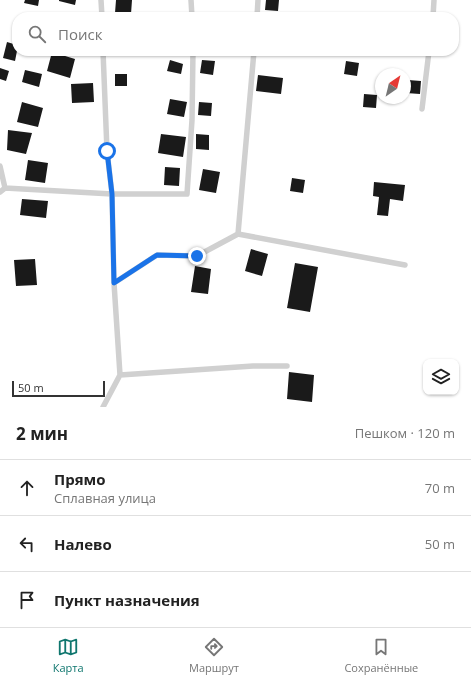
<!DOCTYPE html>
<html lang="ru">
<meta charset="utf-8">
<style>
:root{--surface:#fff;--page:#f6f6f6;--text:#222;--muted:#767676;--line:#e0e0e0;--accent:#0f766e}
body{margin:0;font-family:"Open Sans",sans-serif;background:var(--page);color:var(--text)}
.controls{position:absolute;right:12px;bottom:12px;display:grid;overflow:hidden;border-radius:8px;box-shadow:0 1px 3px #0004}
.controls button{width:36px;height:36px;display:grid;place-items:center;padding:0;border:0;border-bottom:1px solid var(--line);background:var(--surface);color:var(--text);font:20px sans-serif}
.compass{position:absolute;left:375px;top:68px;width:36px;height:36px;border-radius:50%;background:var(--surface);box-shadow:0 1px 3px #0004;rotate:35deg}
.scale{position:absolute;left:12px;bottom:10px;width:93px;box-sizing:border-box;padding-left:4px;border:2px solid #333;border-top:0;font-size:11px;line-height:14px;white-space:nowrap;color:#333;-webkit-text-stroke:3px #fff;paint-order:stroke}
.stop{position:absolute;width:12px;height:12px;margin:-9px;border:3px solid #1a73e8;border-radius:50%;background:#fff}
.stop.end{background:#1a73e8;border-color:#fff;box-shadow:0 1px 4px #0008}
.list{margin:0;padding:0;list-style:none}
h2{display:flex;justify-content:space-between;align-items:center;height:52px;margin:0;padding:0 16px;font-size:17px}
h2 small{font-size:13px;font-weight:400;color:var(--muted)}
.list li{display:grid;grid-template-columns:26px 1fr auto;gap:12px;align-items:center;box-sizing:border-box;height:56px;padding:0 16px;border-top:1px solid var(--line)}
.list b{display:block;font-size:15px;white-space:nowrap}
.list p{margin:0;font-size:13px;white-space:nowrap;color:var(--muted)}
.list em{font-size:13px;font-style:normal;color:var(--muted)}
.icon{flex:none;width:22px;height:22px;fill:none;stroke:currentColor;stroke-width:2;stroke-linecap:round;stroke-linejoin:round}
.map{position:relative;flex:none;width:471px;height:407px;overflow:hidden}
.search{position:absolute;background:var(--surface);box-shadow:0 1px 3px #0004;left:12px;right:12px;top:12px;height:44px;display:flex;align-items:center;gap:10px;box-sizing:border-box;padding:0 14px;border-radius:16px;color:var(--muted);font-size:15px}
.sheet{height:220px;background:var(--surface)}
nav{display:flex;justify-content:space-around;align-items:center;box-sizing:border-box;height:56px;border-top:1px solid var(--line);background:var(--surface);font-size:11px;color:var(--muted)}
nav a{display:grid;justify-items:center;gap:2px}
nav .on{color:var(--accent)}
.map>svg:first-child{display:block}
.building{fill:#1a1a1a}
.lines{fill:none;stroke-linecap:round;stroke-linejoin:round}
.service{stroke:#d0d0d0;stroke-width:5.5}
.route{stroke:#1a73e8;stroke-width:5}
</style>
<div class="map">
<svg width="471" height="407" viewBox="0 0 471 407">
<rect width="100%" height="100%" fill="#fff"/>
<path class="building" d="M 25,0 L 39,0 L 38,6 L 24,3 Z
M 59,0 L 76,0 L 75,5 L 59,1 Z
M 116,0 L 132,0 L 131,14 L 115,13 Z
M 266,0 L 279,0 L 278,11 L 265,10 Z
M 198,14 L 211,15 L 211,17 L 198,17 Z
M 7,42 L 17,45 L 17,51 L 15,61 L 3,58 Z
M 52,52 L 75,59 L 70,78 L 47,71 Z
M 170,60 L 183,64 L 181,74 L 167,71 Z
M 202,60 L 215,61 L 213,75 L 200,73 Z
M 346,61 L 359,63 L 357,76 L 344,74 Z
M 0,68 L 9,71 L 6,81 L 0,79 Z
M 25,70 L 42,74 L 39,87 L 22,82 Z
M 115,74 L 127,74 L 127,86 L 115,86 Z
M 258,75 L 283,78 L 281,94 L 256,91 Z
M 408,80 L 421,81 L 420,94 L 406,93 Z
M 93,83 L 94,102 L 72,103 L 71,84 Z
M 364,94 L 377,95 L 376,108 L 363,107 Z
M 170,99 L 187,102 L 184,117 L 167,114 Z
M 22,102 L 43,108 L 38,127 L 17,122 Z
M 199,102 L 212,103 L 211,116 L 198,115 Z
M 8,130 L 32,133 L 26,154 L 7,150 Z
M 161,134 L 186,137 L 183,157 L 158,153 Z
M 196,134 L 209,135 L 209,150 L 196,149 Z
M 28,160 L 48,163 L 45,183 L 25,180 Z
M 165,167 L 180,168 L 179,186 L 164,185 Z
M 203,169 L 220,172 L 216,193 L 199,190 Z
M 292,178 L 305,180 L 303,193 L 290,191 Z
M 374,182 L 405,185 L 403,201 L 390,199 L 388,216 L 377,215 L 379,197 L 373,196 Z
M 22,199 L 48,201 L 46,218 L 20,215 Z
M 251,249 L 268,254 L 262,276 L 245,271 Z
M 35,259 L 37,285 L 16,286 L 14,260 Z
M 295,263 L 318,267 L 310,312 L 287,308 Z
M 195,266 L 211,269 L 208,294 L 191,292 Z
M 289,372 L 314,375 L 312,402 L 287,399 Z"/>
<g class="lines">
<path class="service" d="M 101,0 L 102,17
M 191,0 L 192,17
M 257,17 L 258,0
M 433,17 L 434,0
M 103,51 L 107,151 L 112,194 L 114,283 L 120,375 L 103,407
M 422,109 L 429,51
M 0,166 L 5,188 L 112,194 L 187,194 L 192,120 L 193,51
M 0,192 L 5,188
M 238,234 L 405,265
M 114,283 L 157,255 L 197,256 L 238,234 L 254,51
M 120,375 L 253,366 L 287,366"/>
</g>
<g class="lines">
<path class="route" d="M 107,151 L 112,194 L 114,283 L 157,255 L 197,256"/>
</g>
</svg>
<div class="controls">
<button><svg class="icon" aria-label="layers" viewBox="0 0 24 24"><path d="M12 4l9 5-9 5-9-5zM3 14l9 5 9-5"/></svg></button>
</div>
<svg class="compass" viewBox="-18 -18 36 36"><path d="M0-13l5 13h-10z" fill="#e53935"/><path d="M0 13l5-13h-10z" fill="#767676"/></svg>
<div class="scale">50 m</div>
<div class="stop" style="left:107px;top:151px"></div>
<div class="stop end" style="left:197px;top:256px"></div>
<div class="search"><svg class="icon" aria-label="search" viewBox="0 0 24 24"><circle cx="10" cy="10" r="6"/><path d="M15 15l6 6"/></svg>Поиск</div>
</div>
<section class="sheet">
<h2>2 мин<small>Пешком · 120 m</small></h2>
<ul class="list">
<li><svg class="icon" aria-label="ahead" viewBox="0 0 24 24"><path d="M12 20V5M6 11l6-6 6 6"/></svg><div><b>Прямо</b><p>Сплавная улица</p></div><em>70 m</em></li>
<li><svg class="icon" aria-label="left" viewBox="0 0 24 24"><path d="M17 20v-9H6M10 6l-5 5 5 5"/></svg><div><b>Налево</b></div><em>50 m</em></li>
<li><svg class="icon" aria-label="arrive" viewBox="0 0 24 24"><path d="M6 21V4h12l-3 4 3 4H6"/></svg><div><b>Пункт назначения</b></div></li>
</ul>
</section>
<nav>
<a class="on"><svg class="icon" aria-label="map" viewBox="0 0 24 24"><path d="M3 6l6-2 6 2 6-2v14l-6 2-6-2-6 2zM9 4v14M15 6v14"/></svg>Карта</a>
<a><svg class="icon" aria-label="directions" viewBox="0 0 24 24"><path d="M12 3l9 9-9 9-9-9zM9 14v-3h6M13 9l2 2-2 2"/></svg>Маршрут</a>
<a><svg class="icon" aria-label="saved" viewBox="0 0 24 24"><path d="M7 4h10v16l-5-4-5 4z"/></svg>Сохранённые</a>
</nav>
